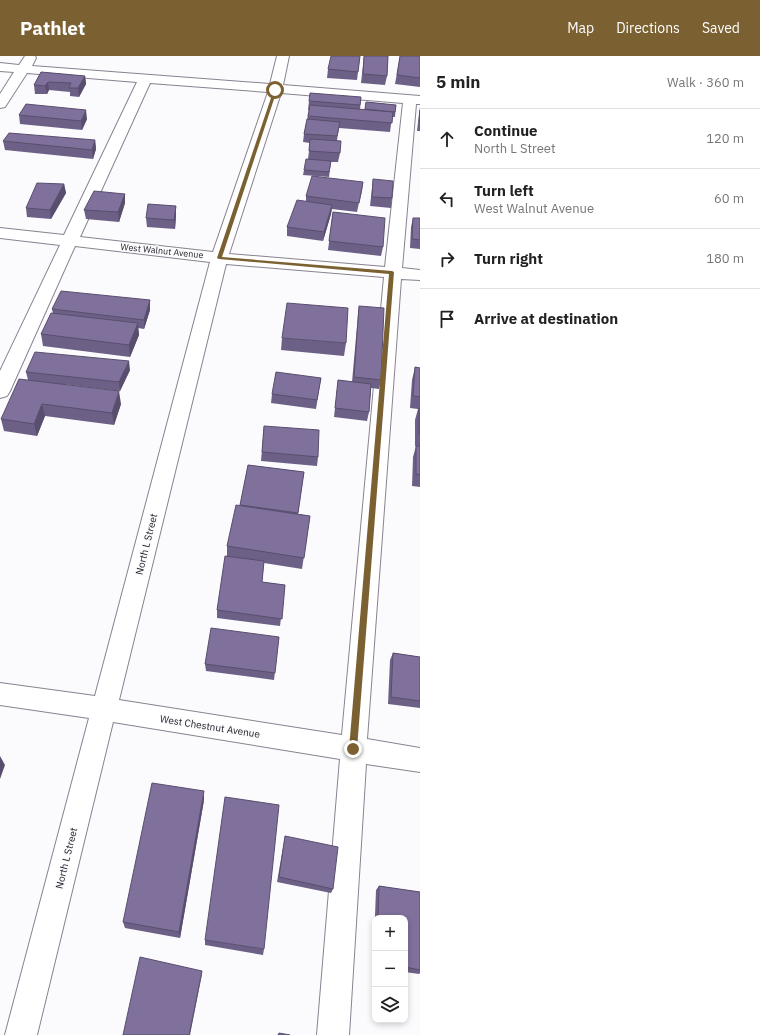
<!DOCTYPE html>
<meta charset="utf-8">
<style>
:root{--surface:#fff;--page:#f2f2f2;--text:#222;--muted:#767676;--line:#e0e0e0;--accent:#7b6132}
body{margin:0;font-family:"IBM Plex Sans",sans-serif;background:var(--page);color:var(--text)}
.controls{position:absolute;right:12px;bottom:12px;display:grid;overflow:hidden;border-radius:8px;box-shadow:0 2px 6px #0003}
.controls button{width:36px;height:36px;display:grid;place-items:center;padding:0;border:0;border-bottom:1px solid var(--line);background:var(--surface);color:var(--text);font:20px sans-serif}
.stop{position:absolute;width:12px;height:12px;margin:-9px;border:3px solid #7b6132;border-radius:50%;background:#fff}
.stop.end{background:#7b6132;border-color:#fff;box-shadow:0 1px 4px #0008}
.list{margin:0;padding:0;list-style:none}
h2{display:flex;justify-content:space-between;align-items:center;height:52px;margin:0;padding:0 16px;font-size:17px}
h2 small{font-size:13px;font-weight:400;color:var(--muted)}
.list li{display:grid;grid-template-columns:26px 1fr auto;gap:12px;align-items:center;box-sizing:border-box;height:60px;padding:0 16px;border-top:1px solid var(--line)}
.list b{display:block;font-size:15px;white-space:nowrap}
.list p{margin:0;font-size:13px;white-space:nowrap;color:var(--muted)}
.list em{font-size:13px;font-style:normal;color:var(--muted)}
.icon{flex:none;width:22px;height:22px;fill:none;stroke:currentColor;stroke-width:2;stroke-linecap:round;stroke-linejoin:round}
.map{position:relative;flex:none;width:420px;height:979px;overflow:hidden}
header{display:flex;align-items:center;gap:24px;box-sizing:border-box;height:56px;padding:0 20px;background:var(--accent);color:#fff}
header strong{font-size:19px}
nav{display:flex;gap:22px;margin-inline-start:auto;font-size:14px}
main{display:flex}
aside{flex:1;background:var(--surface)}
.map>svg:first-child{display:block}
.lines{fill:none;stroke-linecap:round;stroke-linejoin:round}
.minor-casing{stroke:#898291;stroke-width:2}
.minor{fill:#fff;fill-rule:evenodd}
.wall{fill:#6d6086}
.shaded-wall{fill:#594e6d}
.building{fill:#7f709c;stroke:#594e6d}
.route{fill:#7b6132}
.labels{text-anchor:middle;stroke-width:3;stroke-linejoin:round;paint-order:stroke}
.far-street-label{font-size:9px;fill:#1f1d22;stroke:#fbfafd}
.street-label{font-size:10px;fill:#1f1d22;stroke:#fbfafd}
</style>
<header>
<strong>Pathlet</strong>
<nav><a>Map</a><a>Directions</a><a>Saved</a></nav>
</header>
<main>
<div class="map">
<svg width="420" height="979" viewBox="0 0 420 979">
<rect width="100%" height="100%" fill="#fbfafd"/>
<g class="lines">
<g class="minor-casing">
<path id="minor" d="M 25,0 L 35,0 L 36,2 L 32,10 L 270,28 L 277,0 L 289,0 L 283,29 L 420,40 L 420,48 L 416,48 L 402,212 L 420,214 L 420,224 L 401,223 L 367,683 L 420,692 L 420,716 L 366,708 L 349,979 L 317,979 L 340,703 L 113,666 L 37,979 L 5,979 L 89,662 L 0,649 L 0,627 L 95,640 L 210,206 L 75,190 L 10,335 L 7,340 L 0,342 L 0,315 L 60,189 L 0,182 L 0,172 L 64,179 L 137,26 L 27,17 L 5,51 L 0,52 L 0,38 L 14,16 L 0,15 L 0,7 L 19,9 ZM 150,27 L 268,36 L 213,196 L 80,181 ZM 281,37 L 403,47 L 385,211 L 229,198 ZM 226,208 L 384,221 L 342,679 L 119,644 Z"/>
</g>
<use href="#minor" class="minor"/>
</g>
<path class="wall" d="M 360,0 L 357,24 L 327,22 L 328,13 Z
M 364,0 L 388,0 L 387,20 L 385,29 L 361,27 Z
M 400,0 L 420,0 L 420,31 L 395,28 Z
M 41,16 L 85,20 L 86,28 L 79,41 L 70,40 L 70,36 L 49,34 L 47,38 L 35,38 L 34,29 Z
M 361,41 L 360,54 L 365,54 L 366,46 L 396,49 L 395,61 L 392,61 L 390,76 L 339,72 L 337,84 L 340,97 L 338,106 L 331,106 L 329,121 L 303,119 L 304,114 L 308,103 L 310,87 L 303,86 L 304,78 L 309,54 L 308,54 L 309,45 Z
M 420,51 L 420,75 L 417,75 L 419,58 Z
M 19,59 L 87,63 L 82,74 L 20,68 Z
M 95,84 L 96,93 L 93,103 L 5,94 L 3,85 Z
M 373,123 L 392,142 L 391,152 L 370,150 Z
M 363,126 L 357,156 L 332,153 L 331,158 L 323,185 L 287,180 L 287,171 L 306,145 L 306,140 Z
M 64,128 L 66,137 L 51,163 L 27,161 L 26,152 Z
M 125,138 L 125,147 L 119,166 L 86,163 L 84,154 Z
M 176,150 L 176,159 L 175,173 L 147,171 L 146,162 Z
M 333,156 L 383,191 L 381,200 L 328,194 Z
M 413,162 L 420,162 L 420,193 L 410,192 L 411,171 Z
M 150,244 L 150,254 L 144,273 L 138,272 L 139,279 L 130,301 L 43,290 L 41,278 L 53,258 L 52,253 Z
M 359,250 L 381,324 L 379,333 L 371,332 L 369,356 L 367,365 L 334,361 L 338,324 L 352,326 L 358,259 Z
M 282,282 L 346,287 L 344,300 L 281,294 Z
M 415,311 L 420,312 L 420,431 L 412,430 L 413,401 L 416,390 L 415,390 L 415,364 L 418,353 L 410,352 L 412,324 Z
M 130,314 L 120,335 L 63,328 L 121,348 L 114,369 L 45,360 L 37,380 L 4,375 L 1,363 L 28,324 L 26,316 Z
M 321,322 L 316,353 L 271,347 L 272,338 Z
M 264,370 L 318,401 L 317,410 L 261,405 Z
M 248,409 L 304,416 L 298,458 L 310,460 L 302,513 L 264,507 L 262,526 L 285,529 L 280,570 L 217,562 L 217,554 L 227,500 L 227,490 L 240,450 Z
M 279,581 L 274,624 L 206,615 L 205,608 Z
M 393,597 L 420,601 L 420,652 L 388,648 L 390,604 Z
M 204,744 L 180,882 L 125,872 L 123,866 Z
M 285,780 L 333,833 L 331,837 L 277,826 Z
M 379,830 L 420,836 L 420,917 L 419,918 L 405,916 L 405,862 L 375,862 L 375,910 L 373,910 L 376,834 Z
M 205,884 L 264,893 L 263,899 L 205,889 Z"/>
<path class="shaded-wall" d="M 85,20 L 86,28 L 79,41 L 78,32 Z
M 48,26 L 49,34 L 47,38 L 45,30 Z
M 86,54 L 87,63 L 82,74 L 81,65 Z
M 95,84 L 96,93 L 93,103 L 92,94 Z
M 363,126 L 362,135 L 357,156 L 359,147 Z
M 64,128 L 66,137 L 51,163 L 50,154 Z
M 125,138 L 125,147 L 119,166 L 118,156 Z
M 332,149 L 331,158 L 323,185 L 324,176 Z
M 176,150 L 176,159 L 175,173 L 174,164 Z
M 150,244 L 150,254 L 144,273 L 144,264 Z
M 138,267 L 139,279 L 130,301 L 129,289 Z
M 129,305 L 130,314 L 120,335 L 119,326 Z
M 119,335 L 121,348 L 114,369 L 112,357 Z
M 42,348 L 45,360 L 37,380 L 34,368 Z
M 0,700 L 5,709 L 0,723 Z
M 204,735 L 204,744 L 180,882 L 179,876 Z
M 202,915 L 202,918 L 190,979 L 189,979 Z"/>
<path class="building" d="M 331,0 L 360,0 L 358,16 L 328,13 Z
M 364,0 L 388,0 L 387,20 L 363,18 Z
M 400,0 L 420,0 L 420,22 L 397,19 Z
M 41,16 L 85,20 L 78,32 L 69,32 L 71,27 L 48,26 L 45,30 L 34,29 Z
M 310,37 L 361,41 L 360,49 L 309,45 Z
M 366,46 L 396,49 L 395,56 L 365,53 Z
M 26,48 L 86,54 L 81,65 L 19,59 Z
M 310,49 L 393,56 L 392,67 L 308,60 Z
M 420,54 L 420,66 L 419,66 Z
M 307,63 L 340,66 L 337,80 L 304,78 Z
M 9,77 L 95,84 L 92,94 L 3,85 Z
M 310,83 L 341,85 L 340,97 L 309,95 Z
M 306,103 L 331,105 L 329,116 L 304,114 Z
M 312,120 L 363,126 L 359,147 L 306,140 Z
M 373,123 L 393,125 L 392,142 L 372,141 Z
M 37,127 L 64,128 L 50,154 L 26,152 Z
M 94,135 L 125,138 L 118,156 L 84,154 Z
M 297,144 L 332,149 L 324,176 L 287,171 Z
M 148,148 L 176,150 L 174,164 L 146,162 Z
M 333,156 L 385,162 L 383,191 L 329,185 Z
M 413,162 L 420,162 L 420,184 L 412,183 Z
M 61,235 L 150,244 L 144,264 L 52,253 Z
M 287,247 L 348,252 L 346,287 L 282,282 Z
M 359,250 L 384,252 L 381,324 L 354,321 Z
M 51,257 L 138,267 L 129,289 L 41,278 Z
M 35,296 L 129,305 L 119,326 L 26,316 Z
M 415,311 L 420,312 L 420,341 L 413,340 Z
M 276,316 L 321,322 L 317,344 L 272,338 Z
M 19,323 L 119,335 L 112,357 L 42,348 L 34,368 L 1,363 Z
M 338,324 L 371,328 L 369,356 L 335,352 Z
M 419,352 L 420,352 L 420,378 L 419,378 Z
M 264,370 L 319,374 L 318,401 L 262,396 Z
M 416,390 L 420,390 L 420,419 L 416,418 Z
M 248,409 L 304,416 L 298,457 L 240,449 Z
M 236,449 L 310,460 L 304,502 L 227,490 Z
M 225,500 L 264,505 L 262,526 L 285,529 L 282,563 L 217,554 Z
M 211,572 L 279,581 L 275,617 L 205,608 Z
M 393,597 L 420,601 L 420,645 L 391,641 Z
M 152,727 L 204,735 L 179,876 L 123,866 Z
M 225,741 L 279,749 L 264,893 L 205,884 Z
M 285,780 L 338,791 L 333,833 L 279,821 Z
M 379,830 L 420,836 L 420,914 L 405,911 L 405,862 L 378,862 Z
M 140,901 L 202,915 L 189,979 L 123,979 Z
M 279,977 L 290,979 L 278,979 Z"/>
<path class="route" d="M 274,33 L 277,34 L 222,201 L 392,215 L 394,216 L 357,693 L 353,697 L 349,693 L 389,218 L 219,203 L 217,202 Z"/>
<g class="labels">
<g class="far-street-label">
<text transform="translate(162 195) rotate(6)" y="3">West Walnut Avenue</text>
</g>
<g class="street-label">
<text transform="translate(146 488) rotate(-76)" y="4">North L Street</text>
<text transform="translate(210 670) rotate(9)" y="4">West Chestnut Avenue</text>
<text transform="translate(66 802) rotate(-76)" y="4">North L Street</text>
</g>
</g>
</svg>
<div class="controls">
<button>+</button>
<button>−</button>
<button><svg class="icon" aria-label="layers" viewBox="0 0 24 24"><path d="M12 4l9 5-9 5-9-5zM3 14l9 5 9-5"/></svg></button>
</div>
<div class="stop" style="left:275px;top:34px"></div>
<div class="stop end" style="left:353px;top:693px"></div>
</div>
<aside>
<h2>5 min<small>Walk · 360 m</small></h2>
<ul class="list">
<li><svg class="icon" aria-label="ahead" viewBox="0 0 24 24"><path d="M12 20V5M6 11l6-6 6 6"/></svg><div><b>Continue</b><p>North L Street</p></div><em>120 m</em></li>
<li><svg class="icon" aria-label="left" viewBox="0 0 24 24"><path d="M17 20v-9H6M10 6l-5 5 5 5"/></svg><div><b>Turn left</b><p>West Walnut Avenue</p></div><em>60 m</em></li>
<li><svg class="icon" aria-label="right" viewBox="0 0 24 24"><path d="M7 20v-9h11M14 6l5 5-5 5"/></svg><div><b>Turn right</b></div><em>180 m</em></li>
<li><svg class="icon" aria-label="arrive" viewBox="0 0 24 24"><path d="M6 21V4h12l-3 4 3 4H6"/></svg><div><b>Arrive at destination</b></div></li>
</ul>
</aside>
</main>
